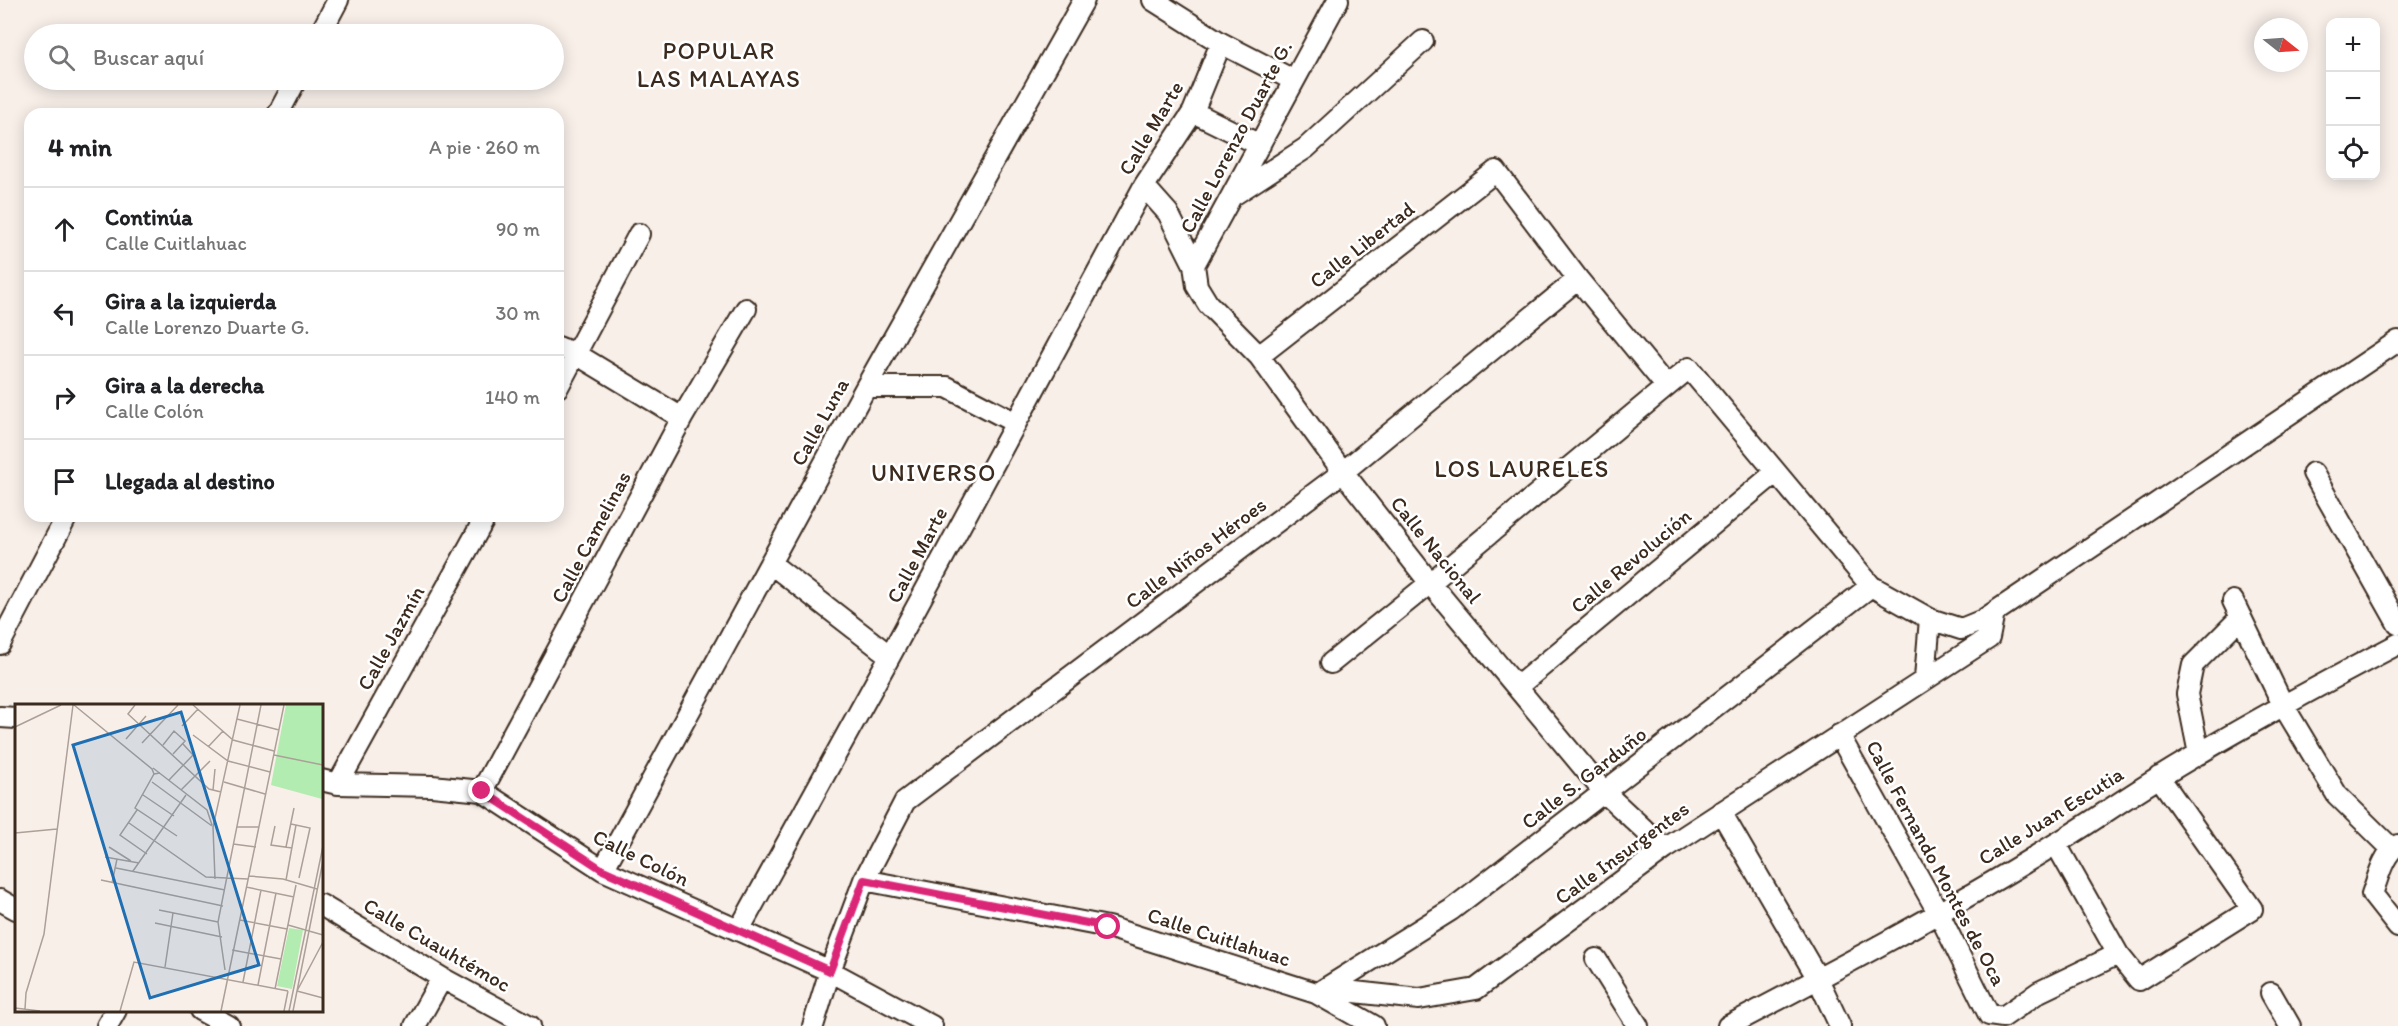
<!DOCTYPE html>
<html lang="es">
<meta charset="utf-8">
<style>
:root{--surface:#fff;--page:#f6f6f6;--text:#202124;--muted:#757577;--line:#e0e0e0}
body{margin:0;font-family:Itim,sans-serif;background:var(--page);color:var(--text)}
.controls{position:absolute;right:18px;top:18px;display:grid;overflow:hidden;border-radius:12px;box-shadow:0 3px 15px #0003}
.controls button{width:54px;height:54px;display:grid;place-items:center;padding:0;border:0;border-bottom:2px solid var(--line);background:var(--surface);color:var(--text);font:30px sans-serif}
.compass{position:absolute;left:2254px;top:18px;width:54px;height:54px;border-radius:50%;background:var(--surface);box-shadow:0 3px 15px #0003;rotate:107deg}
.stop{position:absolute;width:18px;height:18px;margin:-14px;border:4px solid #db2777;border-radius:50%;background:#fff}
.stop.end{background:#db2777;border-color:#fff;box-shadow:0 2px 6px #0008}
.list{margin:0;padding:0;list-style:none}
h2{display:flex;justify-content:space-between;align-items:center;height:78px;margin:0;padding:0 24px;font-size:26px}
h2 small{font-size:20px;font-weight:400;color:var(--muted)}
.list li{display:grid;grid-template-columns:39px 1fr auto;gap:18px;align-items:center;box-sizing:border-box;height:84px;padding:0 24px;border-top:2px solid var(--line)}
.list b{display:block;font-size:22px;white-space:nowrap}
.list p{margin:0;font-size:20px;white-space:nowrap;color:var(--muted)}
.list em{font-size:20px;font-style:normal;color:var(--muted)}
.icon{flex:none;width:33px;height:33px;fill:none;stroke:currentColor;stroke-width:2;stroke-linecap:round;stroke-linejoin:round}
.map{position:relative;flex:none;width:2398px;height:1026px;overflow:hidden}
.search{position:absolute;background:var(--surface);box-shadow:0 3px 15px #0003;left:24px;top:24px;width:540px;height:66px;display:flex;align-items:center;gap:15px;box-sizing:border-box;padding:0 21px;border-radius:33px;color:var(--muted);font-size:22px}
.panel{position:absolute;background:var(--surface);box-shadow:0 3px 15px #0003;left:24px;top:108px;width:540px;height:414px;border-radius:18px}
.map>svg:first-child{display:block}
.lines{fill:none;stroke-linecap:round;stroke-linejoin:round}
.minor-casing{stroke:#3b2a1e;stroke-width:24}
.minor{stroke:#fff;stroke-width:20}
.route{stroke:#db2777;stroke-width:8}
.labels{text-anchor:middle;stroke-width:5;stroke-linejoin:round;paint-order:stroke}
.street-label{font-size:21px;fill:#3b2a1e;stroke:#fff}
.quarter-label{font-size:24px;letter-spacing:1.5px;fill:#3b2a1e;stroke:#fff}
.inset-road{fill:none;stroke:#aca098;stroke-width:1.5}
.view{fill:#1f6fb2;fill-opacity:0.15;stroke:#1f6fb2;stroke-width:3}
.inset-edge{fill:none;stroke:#3b2a1e;stroke-width:3}
</style>
<div class="map">
<svg width="2398" height="1026" viewBox="0 0 2398 1026">
<rect width="100%" height="100%" fill="#f8efe9"/>
<filter id="ink" filterUnits="userSpaceOnUse"><feTurbulence type="fractalNoise" baseFrequency=".0167" numOctaves="2"/><feDisplacementMap in="SourceGraphic" scale="12" xChannelSelector="R" yChannelSelector="G"/><feConvolveMatrix kernelMatrix="1 2 1 2 8 2 1 2 1" color-interpolation-filters="sRGB"/></filter>
<g filter="url(#ink)">
<g class="lines">
<g class="minor-casing">
<path id="minor" d="M 1153,0 L 1221,43 L 1293,80
M 320,34 L 338,0
M 1193,112 L 1260,145
M 278,114 L 296,80
M 1144,186 L 1168,213 L 1194,265 L 1197,286 L 1208,304 L 1259,356 L 1343,472 L 1430,583 L 1604,792 L 1665,849
M 1235,194 L 1306,148 L 1423,41
M 1194,265 L 1338,0
M 558,347 L 576,354 L 682,418
M 1259,356 L 1496,171 L 1578,279 L 1666,386
M 558,387 L 639,234
M 866,387 L 947,387 L 1016,423
M 2313,473 L 2398,624
M 770,563 L 890,656
M 2233,601 L 2283,705 L 2337,795 L 2392,849
M 1930,619 L 1961,629 L 1983,620 L 2398,341
M 0,644 L 67,516
M 1331,663 L 1430,583 L 1689,368 L 1871,586 L 1930,619 L 1925,678
M 1518,686 L 1775,473
M 0,717 L 16,718
M 1839,735 L 1938,912 L 1989,1015 L 2003,1017 L 2039,992 L 2118,954
M 2199,754 L 2187,694 L 2193,665 L 2241,617
M 321,780 L 338,784 L 432,786 L 482,791 L 603,870 L 830,971 L 932,1026
M 338,784 L 486,516
M 482,791 L 682,418 L 746,309
M 1721,812 L 1818,979 L 1840,1026
M 2056,844 L 2118,954 L 2139,980 L 2252,909 L 2159,777
M 2398,845 C 2383,854 2378,878 2372,894 L 2398,927
M 603,870 L 866,387 L 1084,0
M 864,880 L 1108,927 L 1316,993 L 1374,1026
M 0,900 L 16,909
M 321,905 L 442,978 L 530,1026
M 739,930 L 890,656 L 1144,186 L 1193,112 L 1221,43
M 1596,959 L 1638,1026
M 1327,989 L 1419,999 L 1476,989 L 1665,849 L 1989,638 L 1994,613
M 1323,990 L 1451,910 L 1871,586
M 2271,993 L 2290,1026
M 200,1010 L 229,1026
M 107,1026 L 116,1010
M 415,1026 L 442,978
M 813,1026 L 830,971 L 864,880 L 905,801 L 1343,472 L 1578,279
M 1728,1026 C 1839,968 1951,909 2057,843 C 2092,822 2125,798 2160,777 C 2238,729 2318,686 2398,644"/>
</g>
<use href="#minor" class="minor"/>
</g>
</g>
<g class="lines" filter="url(#ink)">
<path class="route" d="M 482,791 L 603,870 L 830,971 L 864,880 L 1108,927"/>
</g>
<g class="labels">
<g class="street-label">
<text transform="translate(1151 128) rotate(-59)" y="7">Calle Marte</text>
<text transform="translate(1236 137) rotate(-62)" y="7">Calle Lorenzo Duarte G.</text>
<text transform="translate(1362 245) rotate(-38)" y="7">Calle Libertad</text>
<text transform="translate(820 422) rotate(-61)" y="7">Calle Luna</text>
<text transform="translate(591 537) rotate(-62)" y="7">Calle Camelinas</text>
<text transform="translate(1436 550) rotate(51)" y="7">Calle Nacional</text>
<text transform="translate(1196 553) rotate(-37)" y="7">Calle Niños Héroes</text>
<text transform="translate(917 555) rotate(-62)" y="7">Calle Marte</text>
<text transform="translate(1631 561) rotate(-40)" y="7">Calle Revolución</text>
<text transform="translate(391 638) rotate(-61)" y="7">Calle Jazmín</text>
<text transform="translate(1584 778) rotate(-38)" y="7">Calle S. Garduño</text>
<text transform="translate(2051 816) rotate(-32)" y="7">Calle Juan Escutia</text>
<text transform="translate(1622 853) rotate(-36)" y="7">Calle Insurgentes</text>
<text transform="translate(641 858) rotate(26)" y="7">Calle Colón</text>
<text transform="translate(1936 863) rotate(62)" y="7">Calle Fernando Montes de Oca</text>
<text transform="translate(1219 937) rotate(18)" y="7">Calle Cuitlahuac</text>
<text transform="translate(437 945) rotate(30)" y="7">Calle Cuauhtémoc</text>
</g>
<g class="quarter-label">
<text x="719" y="59">POPULAR<tspan x="719" dy="28">LAS MALAYAS</tspan></text>
<text x="1522" y="477">LOS LAURELES</text>
<text x="934" y="481">UNIVERSO</text>
</g>
</g>
<g transform="translate(15 704)">
<rect width="308" height="308" fill="#f8efe9"/>
<path d="M 271,1 L 307,1 L 307,95 L 256,81 ZM 274,224 L 288,226 L 277,285 L 262,282 Z" fill="#b2ecb1"/>
<path class="inset-road" d="M 59,1 L 137,65 L 139,70M 120,1 L 113,10 L 194,85 L 206,88M 178,1 L 218,36 L 259,47M 222,15 L 264,26M 167,22 L 183,5M 0,23 L 46,1M 178,31 L 213,57 L 255,68M 111,35 L 131,12M 127,39 L 163,1M 148,41 L 159,27 L 170,37 L 158,50M 193,43 L 208,27M 259,51 L 308,61M 138,64 L 192,106 L 197,121M 145,69 L 139,70 L 120,104 L 162,132M 154,76 L 178,51 L 168,40M 137,78 L 197,122M 209,78 L 250,90M 166,86 L 195,57M 198,86 L 200,65M 128,91 L 159,112M 122,106 L 105,131 L 132,150M 114,119 L 191,173 L 233,175M 276,120 L 295,124 L 284,174M 260,122 L 256,141 L 277,144M 222,123 L 244,123M 0,129 L 42,125M 218,140 L 241,143M 94,143 L 116,157M 271,143 L 279,104M 90,153 L 124,159M 101,164 L 210,186M 118,167 L 171,91M 234,172 L 268,175 L 302,185M 200,175 L 198,123 L 225,1M 86,176 L 208,202M 271,176 L 281,121M 97,179 L 102,155M 231,183 L 279,193M 144,206 L 203,218M 225,216 L 272,225M 140,219 L 207,233M 273,221 L 308,231M 308,238 L 282,287 L 308,294M 217,246 L 266,255M 150,263 L 158,209M 210,266 L 203,218 L 246,1M 228,278 L 246,186M 243,281 L 261,189M 260,285 L 281,181M 0,304 L 25,307M 10,305 L 11,289 L 29,230 L 58,1M 105,307 L 119,258 L 273,287M 206,307 L 269,1M 269,307 L 273,287M 274,307 L 308,142M 278,307 L 308,157"/>
<path class="view" d="M 166,8 L 244,261 L 135,294 L 58,41 Z"/>
<rect width="308" height="308" class="inset-edge"/>
</g>
</svg>
<div class="controls">
<button>+</button>
<button>−</button>
<button><svg class="icon" aria-label="locate" viewBox="0 0 24 24"><circle cx="12" cy="12" r="6"/><path d="M12 2v4M12 18v4M2 12h4M18 12h4"/></svg></button>
</div>
<svg class="compass" viewBox="-18 -18 36 36"><path d="M0-13l5 13h-10z" fill="#e53935"/><path d="M0 13l5-13h-10z" fill="#757577"/></svg>
<div class="stop" style="left:1108px;top:927px"></div>
<div class="stop end" style="left:482px;top:791px"></div>
<div class="search"><svg class="icon" aria-label="search" viewBox="0 0 24 24"><circle cx="10" cy="10" r="6"/><path d="M15 15l6 6"/></svg>Buscar aquí</div>
<section class="panel">
<h2>4 min<small>A pie · 260 m</small></h2>
<ul class="list">
<li><svg class="icon" aria-label="ahead" viewBox="0 0 24 24"><path d="M12 20V5M6 11l6-6 6 6"/></svg><div><b>Continúa</b><p>Calle Cuitlahuac</p></div><em>90 m</em></li>
<li><svg class="icon" aria-label="left" viewBox="0 0 24 24"><path d="M17 20v-9H6M10 6l-5 5 5 5"/></svg><div><b>Gira a la izquierda</b><p>Calle Lorenzo Duarte G.</p></div><em>30 m</em></li>
<li><svg class="icon" aria-label="right" viewBox="0 0 24 24"><path d="M7 20v-9h11M14 6l5 5-5 5"/></svg><div><b>Gira a la derecha</b><p>Calle Colón</p></div><em>140 m</em></li>
<li><svg class="icon" aria-label="arrive" viewBox="0 0 24 24"><path d="M6 21V4h12l-3 4 3 4H6"/></svg><div><b>Llegada al destino</b></div></li>
</ul>
</section>
</div>
